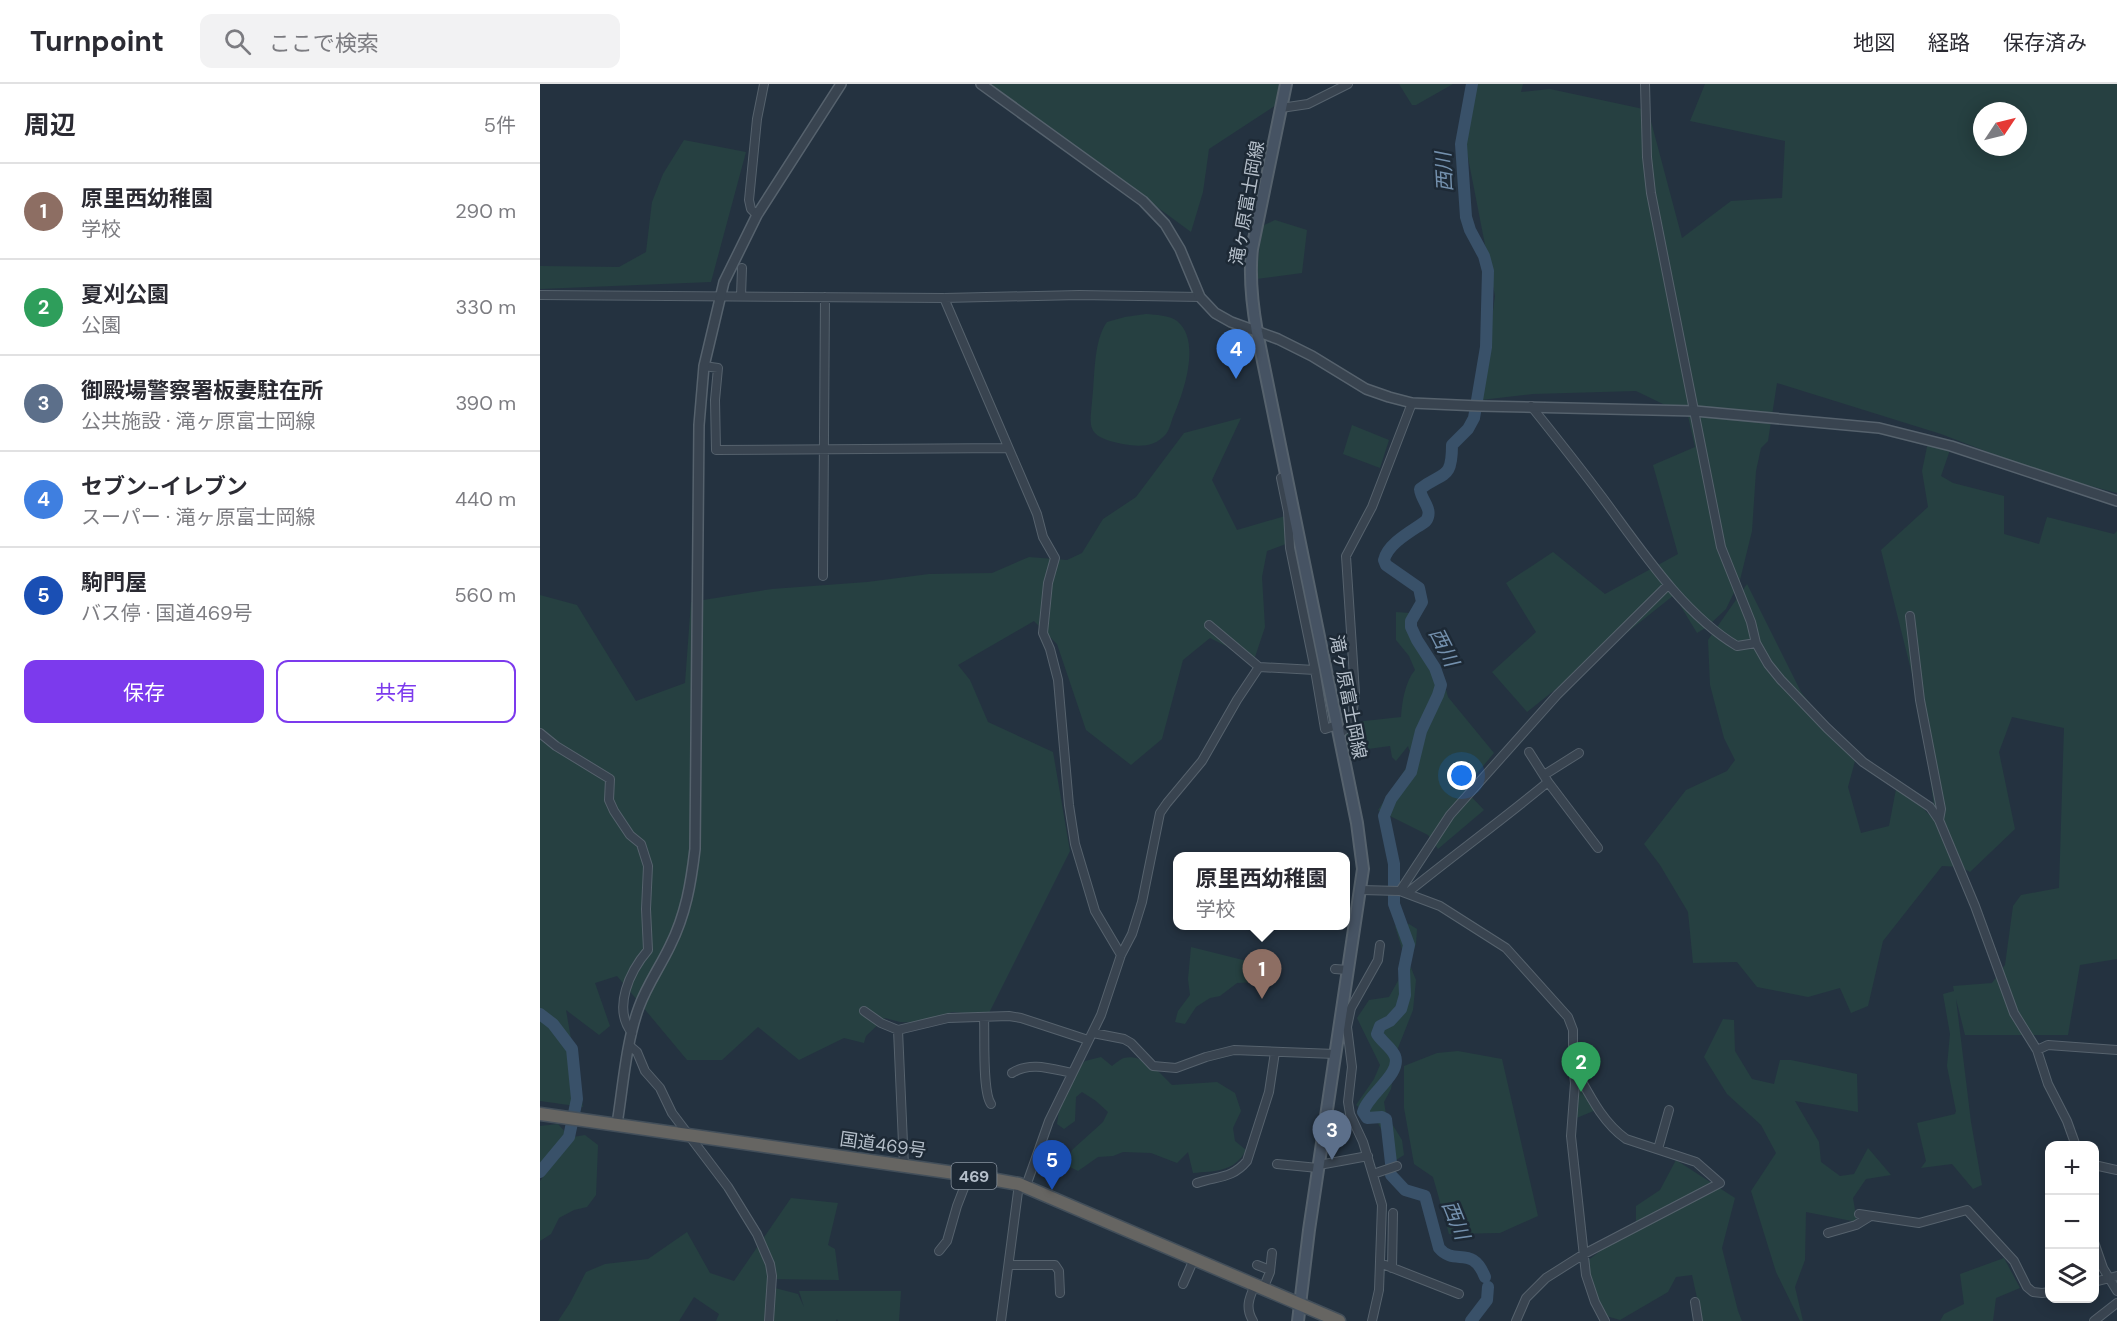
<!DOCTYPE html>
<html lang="ja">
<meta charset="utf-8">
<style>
:root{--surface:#fff;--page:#f2f2f3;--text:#2b2b33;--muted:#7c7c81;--line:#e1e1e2;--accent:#7c3aed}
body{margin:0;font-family:"DM Sans","Noto Sans JP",sans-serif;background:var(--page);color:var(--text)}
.controls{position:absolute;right:18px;bottom:18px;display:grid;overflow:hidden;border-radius:12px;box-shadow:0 3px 15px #0003}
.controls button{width:54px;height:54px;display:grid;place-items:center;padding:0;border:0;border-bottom:2px solid var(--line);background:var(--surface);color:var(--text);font:30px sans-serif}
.compass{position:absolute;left:1433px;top:18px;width:54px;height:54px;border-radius:50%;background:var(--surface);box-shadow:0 3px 15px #0003;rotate:55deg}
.you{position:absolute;left:922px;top:692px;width:21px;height:21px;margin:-15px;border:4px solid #fff;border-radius:50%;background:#1a73e8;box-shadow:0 0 0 9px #1a73e833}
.badge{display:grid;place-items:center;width:39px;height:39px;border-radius:50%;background:var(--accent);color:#fff;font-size:20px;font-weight:700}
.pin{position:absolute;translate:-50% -50px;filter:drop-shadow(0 2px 3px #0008)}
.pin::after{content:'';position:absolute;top:32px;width:21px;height:18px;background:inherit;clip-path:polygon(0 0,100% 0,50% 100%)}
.popup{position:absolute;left:633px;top:768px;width:177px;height:78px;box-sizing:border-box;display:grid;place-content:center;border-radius:12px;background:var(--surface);filter:drop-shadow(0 2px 4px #0005);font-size:20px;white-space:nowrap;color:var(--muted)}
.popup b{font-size:22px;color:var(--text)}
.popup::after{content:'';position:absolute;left:50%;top:100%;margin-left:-12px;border:12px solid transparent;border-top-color:var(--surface)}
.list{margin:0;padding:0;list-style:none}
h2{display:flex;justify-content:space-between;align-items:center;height:78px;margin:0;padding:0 24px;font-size:26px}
h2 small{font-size:20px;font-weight:400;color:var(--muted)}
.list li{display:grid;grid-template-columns:39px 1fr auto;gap:18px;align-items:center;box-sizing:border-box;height:96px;padding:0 24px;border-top:2px solid var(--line)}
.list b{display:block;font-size:22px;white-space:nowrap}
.list p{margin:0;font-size:20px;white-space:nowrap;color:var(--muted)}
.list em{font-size:20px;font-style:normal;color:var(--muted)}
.actions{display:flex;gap:12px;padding:18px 24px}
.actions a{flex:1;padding:14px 0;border:2px solid var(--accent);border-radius:12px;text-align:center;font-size:21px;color:var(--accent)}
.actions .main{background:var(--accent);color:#fff}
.icon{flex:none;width:33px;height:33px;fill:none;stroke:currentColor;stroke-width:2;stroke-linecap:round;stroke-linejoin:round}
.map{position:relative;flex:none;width:1577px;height:1237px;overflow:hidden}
header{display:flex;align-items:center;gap:36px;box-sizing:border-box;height:84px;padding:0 30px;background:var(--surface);border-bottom:2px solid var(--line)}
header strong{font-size:28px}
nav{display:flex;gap:33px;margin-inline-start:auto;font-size:21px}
.search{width:420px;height:54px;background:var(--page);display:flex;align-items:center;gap:15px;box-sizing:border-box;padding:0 21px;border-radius:12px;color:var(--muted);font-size:22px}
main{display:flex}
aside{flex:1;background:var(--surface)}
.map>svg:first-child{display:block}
.green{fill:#264041;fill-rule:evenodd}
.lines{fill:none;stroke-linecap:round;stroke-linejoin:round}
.river{stroke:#395169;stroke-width:12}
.minor-casing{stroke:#56626d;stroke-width:10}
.tertiary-casing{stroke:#56626d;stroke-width:12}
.secondary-casing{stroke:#56626d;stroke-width:14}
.trunk-casing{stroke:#434f5a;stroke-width:15}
.minor{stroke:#394450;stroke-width:8}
.tertiary{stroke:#394450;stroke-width:9}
.secondary{stroke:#465363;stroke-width:10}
.trunk{stroke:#666562;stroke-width:12}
.labels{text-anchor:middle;stroke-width:5;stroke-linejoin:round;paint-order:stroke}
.shield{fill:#1d2935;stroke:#87929d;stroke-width:1.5}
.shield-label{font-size:16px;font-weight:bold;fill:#b5bfca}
.street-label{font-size:18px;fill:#b5bfca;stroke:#1d2935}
.water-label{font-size:20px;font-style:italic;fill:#7491ae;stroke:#1d2935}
</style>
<header>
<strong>Turnpoint</strong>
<div class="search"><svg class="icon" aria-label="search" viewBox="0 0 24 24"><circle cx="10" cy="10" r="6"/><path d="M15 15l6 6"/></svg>ここで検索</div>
<nav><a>地図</a><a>経路</a><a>保存済み</a></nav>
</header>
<main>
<aside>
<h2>周辺<small>5件</small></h2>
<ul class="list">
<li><span class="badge" style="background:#8d6e63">1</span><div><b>原里西幼稚園</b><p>学校</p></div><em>290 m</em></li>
<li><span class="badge" style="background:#2e9e5b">2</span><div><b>夏刈公園</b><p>公園</p></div><em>330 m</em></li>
<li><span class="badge" style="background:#5c6f8a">3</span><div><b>御殿場警察署板妻駐在所</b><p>公共施設 · 滝ヶ原富士岡線</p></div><em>390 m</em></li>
<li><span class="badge" style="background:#3f7fe0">4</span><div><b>セブン-イレブン</b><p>スーパー · 滝ヶ原富士岡線</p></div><em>440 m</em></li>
<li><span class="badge" style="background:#1a4fb4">5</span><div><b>駒門屋</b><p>バス停 · 国道469号</p></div><em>560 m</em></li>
</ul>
<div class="actions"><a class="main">保存</a><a>共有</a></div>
</aside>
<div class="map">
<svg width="1577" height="1237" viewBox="0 0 1577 1237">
<rect width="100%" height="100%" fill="#243240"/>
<path class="green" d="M 450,0 L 739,0 L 736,21 L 669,65 L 663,108 L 651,148 Z
M 859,0 L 913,0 L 876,21 L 872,21 Z
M 926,0 L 983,0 L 981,8 L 1010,5 L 1108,26 L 1142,154 L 1191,117 L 1242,114 L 1245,57 L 1150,37 L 1165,0 L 1577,0 L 1577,409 L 1505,390 L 1401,350 L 1237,299 L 1228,357 L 1221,364 L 1216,387 L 1212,447 L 1200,496 L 1186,525 L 1167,543 L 1157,549 L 1134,511 L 987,628 L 952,588 L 996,548 L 966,499 L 1013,468 L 1065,510 L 1138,470 L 1113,381 L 1155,363 L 1148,332 L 1096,307 L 993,310 L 941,316 L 955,212 L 923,48 ZM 1442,27 L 1478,27 L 1478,63 L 1442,63 Z
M 144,56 L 206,68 L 171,198 L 0,205 L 0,182 L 79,183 L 106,168 L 112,118 L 123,90 Z
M 735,136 L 767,146 L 762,189 L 716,195 L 722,142 Z
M 606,230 C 616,231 629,231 637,237 C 662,257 643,310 633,333 C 631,338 630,345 626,350 C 612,367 589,362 570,357 C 547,350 550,340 552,318 C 555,295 553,257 567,238 L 585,233 Z
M 701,334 L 672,396 L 697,446 L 745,432 L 751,458 L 727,467 L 722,493 L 725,543 L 714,576 L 670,554 L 643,576 L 622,655 L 591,681 L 546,646 L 517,560 L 494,537 L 418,581 L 430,596 L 448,638 L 513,668 L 530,767 L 448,931 L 412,928 L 384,939 L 360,938 L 345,934 L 326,952 L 324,959 L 304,954 L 259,976 L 218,943 L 182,976 L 147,976 L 77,892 L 55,899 L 70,942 L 59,951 L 26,926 L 43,1023 L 0,1017 L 0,511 L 37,521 L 96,617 L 145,599 L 151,518 L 232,505 L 327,498 L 389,490 L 452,489 L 489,473 L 527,476 L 542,469 L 563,435 L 596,413 L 644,349 Z
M 812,341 L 849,356 L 840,384 L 803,370 Z
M 1388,358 L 1410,366 L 1401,392 L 1413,399 L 1464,412 L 1464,450 L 1499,460 L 1507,433 L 1574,450 L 1577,447 L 1577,875 L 1540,881 L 1528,951 L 1425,951 L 1416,915 L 1431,1038 L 1442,1101 L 1433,1105 L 1412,1080 L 1381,1084 L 1386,1077 L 1377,1039 L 1415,1030 L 1416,1027 L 1407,982 L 1410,950 L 1403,910 L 1414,907 L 1413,902 L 1452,899 L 1465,881 L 1473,822 L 1481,811 L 1519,804 L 1524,644 L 1472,633 L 1459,668 L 1475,745 L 1430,788 L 1421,783 L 1402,782 L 1343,857 L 1328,922 L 1311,929 L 1300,904 L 1268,913 L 1217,903 L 1197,878 L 1153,879 L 1148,828 L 1120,781 L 1104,760 L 1146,706 L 1187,687 L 1195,676 L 1184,654 L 1170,601 L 1168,556 L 1207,500 L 1261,608 L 1315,677 L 1308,703 L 1321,749 L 1349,742 L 1356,705 L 1380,721 L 1396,738 L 1382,630 L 1341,466 L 1388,423 L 1382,387 Z
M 856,528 L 870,529 L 875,548 L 900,584 L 908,613 L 954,669 L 924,705 L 944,726 L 898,765 L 888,751 L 838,726 L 872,675 L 868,662 L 856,677 L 852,673 L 850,662 L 806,668 L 805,652 L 815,638 L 861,633 C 862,618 865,598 875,586 L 869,572 L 856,556 Z
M 869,840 L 877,845 L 876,860 L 869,879 L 876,896 L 873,926 L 858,964 L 851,1005 L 844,1018 L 846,1030 L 862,1056 L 864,1071 L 856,1076 L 837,1037 L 816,1021 L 834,995 L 840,981 L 817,934 L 829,916 L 849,913 L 864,886 L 862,865 L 855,842 Z
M 651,863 L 727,882 L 735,894 L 717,898 L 697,899 L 680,912 L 670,914 L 656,923 L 645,940 L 635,938 L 638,927 L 650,911 L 648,895 Z
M 1183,935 L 1194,936 L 1195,967 L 1212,995 L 1234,1000 L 1240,976 L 1251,976 L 1317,990 L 1318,1028 L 1255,1017 L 1279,1058 L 1281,1078 L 1300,1092 L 1314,1090 L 1328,1064 L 1351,1091 L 1326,1095 L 1313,1114 L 1317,1138 L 1266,1128 L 1265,1176 L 1255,1203 L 1263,1237 L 1260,1237 L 1236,1188 L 1211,1107 L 1236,1069 L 1221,1041 L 1187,1010 L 1164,973 Z
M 918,967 L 962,975 L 998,1132 L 960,1149 L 909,1150 L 893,1093 L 874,1080 L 864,1024 L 864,982 L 897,969 Z
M 561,973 L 572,982 C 575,980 580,975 584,974 C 603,969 620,989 632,1001 L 677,998 L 695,1009 L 701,1027 L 693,1044 L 695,1057 L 706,1066 C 695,1088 675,1087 653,1089 L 648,1068 L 637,1079 L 611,1069 L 583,1068 L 573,1072 L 558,1073 L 538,1087 L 526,1081 L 532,1066 L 563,1038 L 568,1028 L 556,1017 L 542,1008 L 536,1013 L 535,1037 L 524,1045 L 517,1040 L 520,1020 L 539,983 L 545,977 Z
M 1036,990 L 1056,1026 L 1034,1035 Z
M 18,1040 L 27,1050 L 14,1070 L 0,1084 L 0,1042 Z
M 45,1051 L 58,1061 L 56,1111 L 47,1123 L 34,1126 L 19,1134 L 11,1150 L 0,1157 L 0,1097 L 33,1053 Z
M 1136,1076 L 1195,1114 L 1182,1164 L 1198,1227 L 1202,1237 L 1162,1237 L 1152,1191 L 1136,1193 L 1128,1208 L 1080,1236 L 1063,1231 L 1046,1178 L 1096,1139 L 1096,1122 L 1120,1106 Z
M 251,1114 L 298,1119 L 288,1161 L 295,1165 L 299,1196 L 229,1195 L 226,1237 L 176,1237 L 179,1230 L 154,1213 L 139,1237 L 18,1237 L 30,1219 L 46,1188 L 65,1180 L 108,1175 L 147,1148 L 170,1189 L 194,1197 Z
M 1464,1174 L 1480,1204 L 1456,1214 L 1453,1237 L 1400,1237 L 1404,1230 L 1424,1220 L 1420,1190 Z
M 235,1204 L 258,1210 L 264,1223 L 259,1207 L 361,1207 L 359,1237 L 298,1237 L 297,1235 L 296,1237 L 233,1237 Z"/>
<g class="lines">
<path class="river" d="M 0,930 L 13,940 L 32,965 L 37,1015 L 29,1053 L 0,1088
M 851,1079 L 846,1035 L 842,1033 L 827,1034 L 823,1028 C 828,1010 862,990 855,972 C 852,964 842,958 837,950 L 840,942 L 850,937 L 861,925 L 865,911 L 864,885 L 869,861 L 854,820 L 854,780 L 844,732 L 851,715 L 871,688 L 881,647 L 898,611 L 901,601 L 895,584 L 877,556 L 871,543 L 871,537 L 882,518 L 879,504 L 846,481 L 844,476 C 848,459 872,447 886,437 C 894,425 881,417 880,405 C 903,387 912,397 912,361 L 928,345 L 934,334 L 946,263 L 948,187 L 944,172 L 930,146 L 926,133 L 921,60 L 932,0
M 851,1091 L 865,1106 L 885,1112 L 899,1164 C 915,1183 932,1160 945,1193
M 931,1237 L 947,1216 L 948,1203"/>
<g class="minor-casing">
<path id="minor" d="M 1105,0 L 1107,73 L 1111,109 L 1181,463 L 1211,538 L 1216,559 L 1228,580 L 1241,596 L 1287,644 L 1323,678 L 1390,723 L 1399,736 L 1435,822 L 1474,929 L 1497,966 L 1508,1000 L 1527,1037 L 1536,1062
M 741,24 L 768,20 L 808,0
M 217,131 L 211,125 L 209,116 L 217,35 L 224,0
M 0,211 L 404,214 L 539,211 L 660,213
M 201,212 L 202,184
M 404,214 L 497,430 L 503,453 L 515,474 L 508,499 L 503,549 L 510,565 L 518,596 L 529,721 L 535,760 L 555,827 L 581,871
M 164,282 L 178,284 L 175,316 L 176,366 L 468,364
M 991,322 C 1015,352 1039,382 1062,413 C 1100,464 1143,530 1197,562 L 1216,559
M 741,394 L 748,428 L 750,464 L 775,586 L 785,645 L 797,641
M 283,492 L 285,213
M 1370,532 L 1380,616 L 1401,725 L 1399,736
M 719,583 L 775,586
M 0,649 L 16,662 L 70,695 L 69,716 L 74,727 L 90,751 L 101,760 L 108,782 L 106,825 L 108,866 C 90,887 72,924 92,949
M 799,650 L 806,645 L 812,634 L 815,609 L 806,472 L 832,423 L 872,319
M 1004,691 L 1039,669
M 1008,698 L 1058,764
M 821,806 L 860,807 L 900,822 L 966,864 L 1028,933 L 1033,946 L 1033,982 L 1035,999 L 1031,1052 L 1046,1191 L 1055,1218 L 1065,1237
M 860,807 L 910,731 L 1017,611 L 1128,501
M 867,809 C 914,771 962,736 1008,698 L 989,668
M 795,885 L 808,886
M 324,927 L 341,939 L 358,946 L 408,934 L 469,932 L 481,934 L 548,956
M 444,934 C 445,952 442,1008 451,1020
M 800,942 L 807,943 L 812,983 L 808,1018 L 810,1030 L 823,1058 L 842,1121 L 839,1206 L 832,1237
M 807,943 L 811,924 L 838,876 L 840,861
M 358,946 L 364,1082
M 553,949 L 584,955 L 591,959 L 613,982 L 636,984 L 666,973 L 694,966 L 795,970
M 90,962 L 97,968 L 105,987 L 120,1004 L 132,1029 L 188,1103 L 217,1150 L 230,1180 L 232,1192 L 229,1237
M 1497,966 L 1508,961 L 1577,966
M 472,989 C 490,977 512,985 532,989
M 1118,1065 L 1129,1026
M 737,1080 L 778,1084
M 779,1081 L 828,1072
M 1554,1081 L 1577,1086
M 833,1090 L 857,1082
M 657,1099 C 677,1092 692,1095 707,1077 L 729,1008 L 735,968
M 486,1102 L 509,1037 L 561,931 L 581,871 L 592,850 L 602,818 L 620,729 L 627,719 L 662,677 L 697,616 L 719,583 L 669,541
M 1319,1130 L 1379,1139 L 1427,1126 L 1474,1177 L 1487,1203 L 1493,1208 L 1502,1209 L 1510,1208
M 1288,1149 L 1316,1141 L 1329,1133
M 1554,1158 L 1563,1184 L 1577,1207
M 399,1167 L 407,1157 L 417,1122 L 429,1091
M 840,1179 L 919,1210
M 470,1181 L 515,1181 L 519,1187 L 520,1209
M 717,1181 L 730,1186
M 852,1184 L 853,1129
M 1554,1198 L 1577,1192
M 643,1200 L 654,1175
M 723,1205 L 730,1188 L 732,1169
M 1155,1218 L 1158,1237
M 461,1237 L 479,1100
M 713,1237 C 705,1224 709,1214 715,1201
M 976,1237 L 986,1214 L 1006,1194 L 1044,1170 L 1180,1099 L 1156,1078 L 1086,1055 C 1062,1038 1049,1010 1035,985
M 1554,1237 L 1577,1219"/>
</g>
<g class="tertiary-casing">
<path id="tertiary" d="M 441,0 L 603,117 L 625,140 L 640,165 L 660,213 L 675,229 L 691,238 L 738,255 L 772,272 L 826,305 L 849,313 L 872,319 L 939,322 L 1155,327 L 1339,344 L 1411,362 L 1577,417
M 77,1040 C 83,1003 86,958 99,923 C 107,901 120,883 130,862 C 146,830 151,799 155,765 L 159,341 L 164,282 L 184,198 L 217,131 L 301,0"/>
</g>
<g class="secondary-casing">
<path id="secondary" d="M 746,0 L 712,165 C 709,193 712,220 717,248 L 817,739 L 823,785 L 769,1146 L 758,1237"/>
</g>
<g class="trunk-casing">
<path id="trunk" d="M 0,1030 L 429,1091 L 479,1100 L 799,1237"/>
</g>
<use href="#minor" class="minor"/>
<use href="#tertiary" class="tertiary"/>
<use href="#secondary" class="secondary"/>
<use href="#trunk" class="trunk"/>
</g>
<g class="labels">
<rect class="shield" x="411.5" y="1079" width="45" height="26" rx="4.5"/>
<g class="shield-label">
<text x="434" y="1098">469</text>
</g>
<g class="street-label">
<text transform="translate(707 119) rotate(-80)" y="6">滝ヶ原富士岡線</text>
<text transform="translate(808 613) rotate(79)" y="6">滝ヶ原富士岡線</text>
<text transform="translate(343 1061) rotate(8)" y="6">国道469号</text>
</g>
<g class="water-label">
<text transform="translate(904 88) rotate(-93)" y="7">西川</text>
<text transform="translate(904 563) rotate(63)" y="7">西川</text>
<text transform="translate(916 1136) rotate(68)" y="7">西川</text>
</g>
</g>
</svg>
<div class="controls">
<button>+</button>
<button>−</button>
<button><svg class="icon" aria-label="layers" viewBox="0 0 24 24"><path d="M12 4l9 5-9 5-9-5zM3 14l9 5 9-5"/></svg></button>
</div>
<svg class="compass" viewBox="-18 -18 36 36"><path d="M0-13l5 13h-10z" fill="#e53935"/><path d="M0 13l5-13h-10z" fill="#7c7c81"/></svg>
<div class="you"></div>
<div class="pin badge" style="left:722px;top:915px;background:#8d6e63">1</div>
<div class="popup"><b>原里西幼稚園</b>学校</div>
<div class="pin badge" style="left:1041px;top:1008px;background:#2e9e5b">2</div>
<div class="pin badge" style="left:792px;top:1076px;background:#5c6f8a">3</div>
<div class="pin badge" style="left:696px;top:295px;background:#3f7fe0">4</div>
<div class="pin badge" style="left:512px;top:1106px;background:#1a4fb4">5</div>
</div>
</main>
